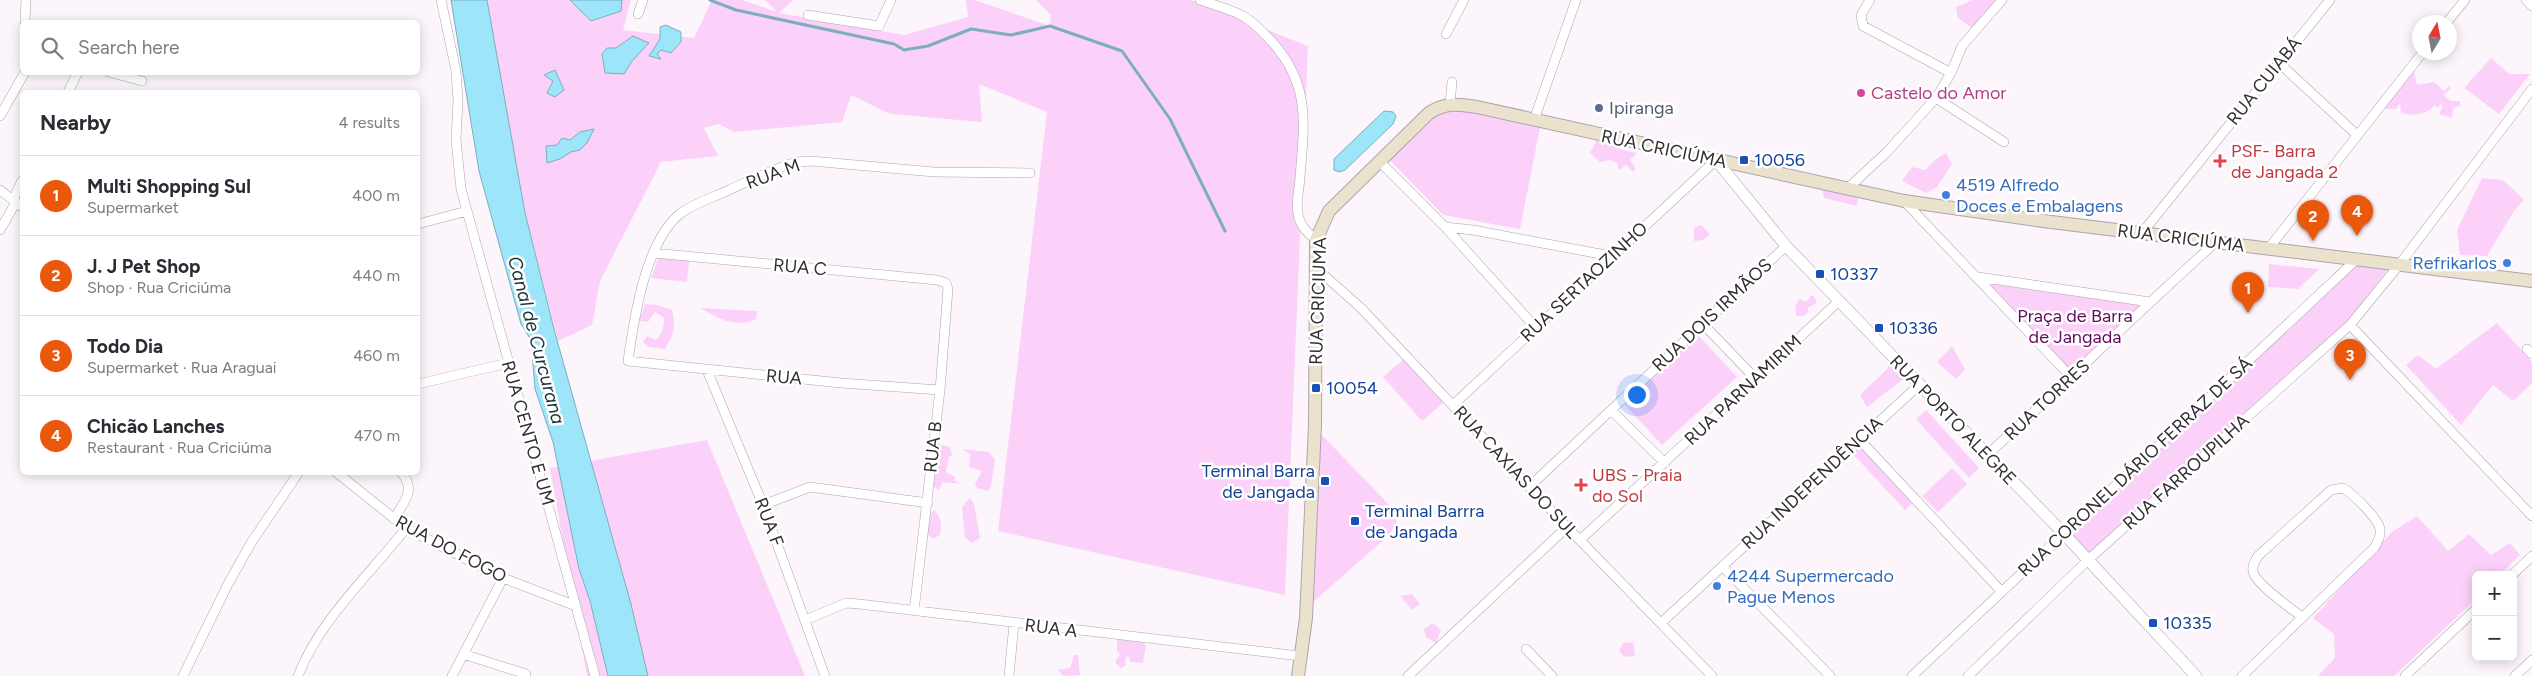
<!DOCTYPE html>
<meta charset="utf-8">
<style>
:root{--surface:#fff;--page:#f2f2f3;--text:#2b2b33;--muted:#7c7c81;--line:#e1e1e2;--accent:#ea580c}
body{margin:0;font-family:Figtree,sans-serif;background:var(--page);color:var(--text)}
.controls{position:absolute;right:15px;bottom:15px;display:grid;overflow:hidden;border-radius:8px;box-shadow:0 2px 12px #0003}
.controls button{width:45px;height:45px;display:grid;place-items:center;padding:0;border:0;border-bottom:1px solid var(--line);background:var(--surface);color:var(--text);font:25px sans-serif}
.compass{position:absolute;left:2412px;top:15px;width:45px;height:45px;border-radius:50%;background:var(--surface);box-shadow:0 2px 12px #0003;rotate:10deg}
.you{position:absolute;left:1636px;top:394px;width:18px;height:18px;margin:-12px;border:4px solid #fff;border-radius:50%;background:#1a73e8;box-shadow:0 0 0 8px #1a73e833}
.badge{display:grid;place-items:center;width:32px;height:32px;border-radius:50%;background:var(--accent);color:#fff;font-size:16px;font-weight:700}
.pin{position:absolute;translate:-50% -41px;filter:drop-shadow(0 1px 2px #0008)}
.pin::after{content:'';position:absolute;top:26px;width:18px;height:15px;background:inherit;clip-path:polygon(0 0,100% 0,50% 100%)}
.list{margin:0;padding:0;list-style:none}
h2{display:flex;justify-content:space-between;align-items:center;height:65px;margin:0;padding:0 20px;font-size:21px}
h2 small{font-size:16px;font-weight:400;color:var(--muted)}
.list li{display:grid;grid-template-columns:32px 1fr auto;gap:15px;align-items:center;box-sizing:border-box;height:80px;padding:0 20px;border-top:1px solid var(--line)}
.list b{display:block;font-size:19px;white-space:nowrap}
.list p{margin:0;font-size:16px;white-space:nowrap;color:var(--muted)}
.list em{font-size:16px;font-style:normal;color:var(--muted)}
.icon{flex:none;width:28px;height:28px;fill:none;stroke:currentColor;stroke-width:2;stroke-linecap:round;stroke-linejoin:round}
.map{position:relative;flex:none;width:2532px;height:676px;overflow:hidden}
.search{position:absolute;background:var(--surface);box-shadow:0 2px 12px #0003;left:20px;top:20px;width:400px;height:55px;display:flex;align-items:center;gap:12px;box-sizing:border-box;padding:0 18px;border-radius:8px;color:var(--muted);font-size:19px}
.panel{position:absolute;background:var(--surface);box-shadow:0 2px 12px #0003;left:20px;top:90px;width:400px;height:385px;border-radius:8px}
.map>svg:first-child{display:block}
.green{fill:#fbd1f9}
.water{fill:#9de5f8;stroke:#7daebc}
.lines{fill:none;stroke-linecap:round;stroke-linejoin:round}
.stream{stroke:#7daebc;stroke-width:3}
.minor-casing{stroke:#aca5ac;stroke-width:10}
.tertiary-casing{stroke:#aca5ac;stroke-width:12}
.secondary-casing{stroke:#aca5ac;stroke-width:14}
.minor{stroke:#fff;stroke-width:9}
.tertiary{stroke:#fff;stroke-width:11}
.secondary{stroke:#eae2cd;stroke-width:12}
.hotel-dot{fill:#d1479c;stroke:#fff;stroke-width:2}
.service-dot{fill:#5c6f8a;stroke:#fff;stroke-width:2}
.transit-dot{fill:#1a4fb4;stroke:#fff;stroke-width:2}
.health-dot{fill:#e0444e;stroke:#fff;stroke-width:2}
.shop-dot{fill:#3f7fe0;stroke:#fff;stroke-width:2}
.labels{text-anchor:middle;stroke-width:5;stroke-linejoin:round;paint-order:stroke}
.street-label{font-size:18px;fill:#312e31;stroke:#fff}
.hotel-label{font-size:18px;fill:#b23c85;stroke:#fff;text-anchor:start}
.service-label{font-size:18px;fill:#4e5e75;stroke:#fff;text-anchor:start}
.health-label{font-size:18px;fill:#be3a42;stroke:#fff;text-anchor:start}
.transit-label{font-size:18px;fill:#164399;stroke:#fff;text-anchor:start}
.shop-label{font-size:18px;fill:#366cbe;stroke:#fff;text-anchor:start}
.park-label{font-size:18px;fill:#640964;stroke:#fff}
.water-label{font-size:19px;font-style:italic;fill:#1c3339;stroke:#fff}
</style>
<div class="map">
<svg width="2532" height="676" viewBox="0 0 2532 676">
<rect width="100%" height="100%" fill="#fdf5fc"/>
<path class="green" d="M 486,0 L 631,0 L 623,30 L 694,38 L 712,0 L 742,0 L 777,12 L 765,0 L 793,0 L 779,13 L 904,35 L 968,17 L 966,0 L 975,0 L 1050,26 L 1051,15 L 1036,0 L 1191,0 L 1308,46 L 1285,595 L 998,531 L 1047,112 L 979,84 L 982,122 L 890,114 L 851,95 L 842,122 L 734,132 L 719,124 L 704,128 L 718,156 L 661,162 L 600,281 L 592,325 L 558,341 L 525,213 Z
M 1973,0 L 1997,0 L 1972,28 L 1958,18 L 1956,7 Z
M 2491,58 L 2509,74 L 2530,74 L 2499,114 L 2464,88 Z
M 2414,70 L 2417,85 L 2434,82 L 2444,91 L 2449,86 L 2451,88 L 2444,95 L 2450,101 L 2460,101 L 2460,106 L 2453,108 L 2452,118 L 2439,114 L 2443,106 L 2440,104 L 2438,108 L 2435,105 C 2426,115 2413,116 2401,113 L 2400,103 L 2396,109 L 2382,109 Z
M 1444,100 L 1542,117 L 1520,229 L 1443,215 L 1383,153 Z
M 1598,137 L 1617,141 L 1619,149 L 1637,153 L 1630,160 L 1636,169 L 1633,172 L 1626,165 L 1619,170 L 1617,163 L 1610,160 L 1600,162 L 1590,153 Z
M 1946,153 L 1952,164 L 1937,187 L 1926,193 L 1902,181 L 1912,167 L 1925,170 L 1936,159 Z
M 2482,178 L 2503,180 L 2524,200 L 2514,211 L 2487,256 L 2460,255 L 2457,230 Z
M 1821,180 L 1859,187 L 1857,206 L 1824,198 Z
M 1701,225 L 1710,234 L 1703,240 L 1694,241 L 1694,228 Z
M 661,250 L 690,254 L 687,282 L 651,278 Z
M 2269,264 L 2319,269 L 2298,289 L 2268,287 Z
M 2351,264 L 2388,269 L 2352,317 L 2095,560 L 2065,528 Z
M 1985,279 L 2151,302 L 2074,376 Z
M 1811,296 L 1814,296 L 1817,303 L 1807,308 L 1809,312 L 1803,316 L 1796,316 L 1795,307 L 1799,299 L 1806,302 Z
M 645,304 L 657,305 L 672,310 C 676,326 674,335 665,349 L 649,347 L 643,342 L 647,336 L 656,340 C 662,334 664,327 664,318 L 655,312 L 648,322 L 639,321 Z
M 700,308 L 758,311 L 755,320 C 733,328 719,318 700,308 Z
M 2497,323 L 2532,362 L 2532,383 L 2513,401 L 2493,385 L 2461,425 L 2406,365 L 2418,355 L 2436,369 Z
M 1699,336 L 1737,377 L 1662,445 L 1624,404 Z
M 1952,346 L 1965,369 L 1956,379 L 1937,362 Z
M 1896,358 L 1906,377 L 1867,407 L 1860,395 L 1887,369 L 1889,361 Z
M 1404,359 L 1443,403 L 1422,421 L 1383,377 Z
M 1926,410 L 1979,468 L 1969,478 L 1916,419 Z
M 1319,432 L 1398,514 L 1395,526 L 1388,536 L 1311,604 Z
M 707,440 L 805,676 L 587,676 L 550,468 Z
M 1866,440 L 1919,497 L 1905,510 L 1852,453 Z
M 937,444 L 950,447 L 952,455 L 949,457 L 946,472 L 955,477 L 955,481 L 961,484 L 943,482 L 939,490 L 932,485 L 934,466 L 936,467 L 937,460 L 930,456 Z
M 962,449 L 989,452 L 995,460 L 991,486 L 988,491 L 977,488 L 975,484 L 982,471 L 969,467 L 970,454 Z
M 1952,468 L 1967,484 L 1938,512 L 1922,496 Z
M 970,498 L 974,504 L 980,538 L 972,543 L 965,537 L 962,507 Z
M 934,510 C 941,517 942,525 940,535 L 933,539 L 926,533 L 927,519 Z
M 2417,516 L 2448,551 L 2469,534 L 2491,555 L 2510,543 L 2520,555 L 2500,575 L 2476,575 L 2476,599 L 2394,676 L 2318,676 L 2335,658 L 2334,634 L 2313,618 L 2392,532 Z
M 1412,594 L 1420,604 L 1412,610 L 1400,596 Z
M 1433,623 L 1441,630 L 1436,643 L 1426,637 L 1424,629 Z
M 1117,638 L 1138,639 L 1146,645 L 1143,663 L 1130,662 L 1129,657 L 1126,657 L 1125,666 L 1121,668 L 1115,662 L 1120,654 L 1117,650 Z
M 1633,642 L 1635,656 L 1624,657 L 1619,650 L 1623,643 Z
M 1074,655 L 1078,655 L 1080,675 L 1063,676 L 1058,670 L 1070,668 Z"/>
<path class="water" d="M 451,0 L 487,0 L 525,213 L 555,333 L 631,604 L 648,676 L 608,676 L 590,601 L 579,569 L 553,442 L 535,389 L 531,340 L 521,324 L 479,171 Z
M 570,0 L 622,0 L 621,11 L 591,21 Z
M 666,25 L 681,32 L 681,42 L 671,53 L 661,50 L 657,54 L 661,59 L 649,56 L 660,39 L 660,27 Z
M 633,36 L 649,43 L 632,61 L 624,74 L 605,73 L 602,54 L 607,48 L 616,48 Z
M 555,70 L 564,90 L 555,97 L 547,93 L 553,81 L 544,75 Z
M 1384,111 L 1393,112 L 1396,116 L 1393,124 L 1345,170 L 1339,172 L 1334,170 L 1334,159 Z
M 594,129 L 587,143 L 580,150 L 571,152 L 560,159 L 547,163 L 546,146 L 557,145 L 562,138 L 570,140 L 580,132 Z"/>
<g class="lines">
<path class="stream" d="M 710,0 L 736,10 L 894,44 L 904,50 L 928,46 L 971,29 L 1011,35 L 1050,26 L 1122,51 L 1170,119 L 1225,231"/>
<g class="minor-casing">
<path id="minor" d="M 441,0 L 456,71 L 458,100 L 456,139 L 461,189 L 595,676
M 1200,0 C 1214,5 1230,9 1243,16 C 1255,23 1265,34 1274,44 C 1311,87 1304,125 1300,178 C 1299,192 1294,210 1301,223 C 1304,230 1310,235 1316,240
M 1870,0 L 1861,15 L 1863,26 L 1951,73
M 2526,0 L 2532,6
M 638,14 L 643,0
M 808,15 L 879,26 L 891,0
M 25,22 L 26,0
M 2447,22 L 2465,0
M 1446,34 L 1464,0
M 2278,62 L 2357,135
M 109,72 L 142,81
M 68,92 L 78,72
M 1936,98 L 2004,142
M 1450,104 L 1452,82
M 0,116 L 25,72
M 1534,120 L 1576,0
M 1379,161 L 1445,227 L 1535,327
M 1847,189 L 1887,152 L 1936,98 L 1951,73 L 1962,46 L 2002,0
M 0,190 L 22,207
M 13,200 L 22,181
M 1904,201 L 2072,378
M 418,224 L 467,211
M 1445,227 L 1473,230 L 1611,256
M 0,230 L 16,202
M 2142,233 L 2330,0
M 2269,248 L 2423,52
M 654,253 L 937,280 L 946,283 L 948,289 L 940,390 L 914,611
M 1317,269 L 1361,308 L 1567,527 L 1712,676
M 1978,277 L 2150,302
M 1703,324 L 1755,378
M 2350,325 L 2532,516
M 2527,349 L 2532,354
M 707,370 L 763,505 L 825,676
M 418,384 L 508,363
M 940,390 L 841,383 L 628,361 C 634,319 645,241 681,213 C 695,203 714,197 729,190 C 751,180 773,169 796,162 L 811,161 L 934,172 L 1030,173
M 1453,405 L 1716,160
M 1612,411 L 1665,463
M 1859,439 L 2002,592
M 1987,455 C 2064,385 2138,312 2216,242
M 336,472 L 406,528 L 503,578 L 576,606
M 1529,487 L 1786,246
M 763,505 L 810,487 L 928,503
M 394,519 C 404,501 417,491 401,472
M 1580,540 L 1839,301
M 1723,567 L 1830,676
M 2512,575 L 2532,556
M 805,620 L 846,603 L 859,604 L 1300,656
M 1661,623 L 1919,385
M 1526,649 L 1552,676
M 463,654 L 526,674
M 183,676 L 228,584 L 251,543 L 299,472
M 298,676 C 320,619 369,576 406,528
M 452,676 L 503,578
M 1009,676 L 1014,623
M 1408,676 L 1567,527
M 1912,676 L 2358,258
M 1968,676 L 2088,560 L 2350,325 L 2399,265 L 2532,89
M 2242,676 L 2374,548 C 2378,542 2381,536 2380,529 C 2378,518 2352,493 2343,488 L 2331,490 L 2258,556 C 2255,561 2252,565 2253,571 C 2254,583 2292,609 2302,617
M 2405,676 L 2476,609
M 2515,676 L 2532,660"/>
</g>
<g class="tertiary-casing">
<path id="tertiary" d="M 1716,160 L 1786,246 L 2064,534 L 2196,676"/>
</g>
<g class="secondary-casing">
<path id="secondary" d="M 1298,676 L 1306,618 L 1315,425 L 1316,240 L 1329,211 L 1429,113 C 1446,102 1458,104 1477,107 L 1904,201 L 2043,221 L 2532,281"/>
</g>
<use href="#minor" class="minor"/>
<use href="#tertiary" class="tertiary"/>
<use href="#secondary" class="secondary"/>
</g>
<circle class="hotel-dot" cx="1861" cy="93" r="5"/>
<circle class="service-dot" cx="1599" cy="108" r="5"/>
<g class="transit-dot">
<rect x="1739" y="155" width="10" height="10" rx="2.5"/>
<rect x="1815" y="269" width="10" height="10" rx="2.5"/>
<rect x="1874" y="323" width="10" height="10" rx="2.5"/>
<rect x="1311" y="383" width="10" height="10" rx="2.5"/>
<rect x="1320" y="476" width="10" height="10" rx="2.5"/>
<rect x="1350" y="516" width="10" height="10" rx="2.5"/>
<rect x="2148" y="618" width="10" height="10" rx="2.5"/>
</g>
<g class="health-dot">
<path d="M2217.5 153.5h5v5h5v5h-5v5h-5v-5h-5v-5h5z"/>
<path d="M1578.5 477.5h5v5h5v5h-5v5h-5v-5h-5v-5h5z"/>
</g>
<g class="shop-dot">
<circle cx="1946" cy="195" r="5"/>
<circle cx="2507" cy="263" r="5"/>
<circle cx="1717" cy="586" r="5"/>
</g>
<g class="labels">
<g class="street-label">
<text transform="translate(2264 81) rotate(-51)" y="6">RUA CUIABÁ</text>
<text transform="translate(1664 149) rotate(12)" y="6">RUA CRICIÚMA</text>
<text transform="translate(773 174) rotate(-20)" y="6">RUA M</text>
<text transform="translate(2181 238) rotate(7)" y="6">RUA CRICIÚMA</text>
<text transform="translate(800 267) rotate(5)" y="6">RUA C</text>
<text transform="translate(1584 282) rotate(-43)" y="6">RUA SERTAOZINHO</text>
<text transform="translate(1318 301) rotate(-88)" y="6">RUA CRICIUMA</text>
<text transform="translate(1712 315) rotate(-43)" y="6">RUA DOIS IRMÃOS</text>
<text transform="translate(784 377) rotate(5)" y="6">RUA</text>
<text transform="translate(1743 390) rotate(-43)" y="6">RUA PARNAMIRIM</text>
<text transform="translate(2047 400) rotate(-43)" y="6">RUA TORRES</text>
<text transform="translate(1953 420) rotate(46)" y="6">RUA PORTO ALEGRE</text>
<text transform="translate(528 433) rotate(74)" y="6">RUA CENTO E UM</text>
<text transform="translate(933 447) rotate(-84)" y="6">RUA B</text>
<text transform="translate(2135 467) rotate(-43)" y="6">RUA CORONEL DÁRIO FERRAZ DE SÁ</text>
<text transform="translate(1516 472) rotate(47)" y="6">RUA CAXIAS DO SUL</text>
<text transform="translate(2186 472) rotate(-42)" y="6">RUA FARROUPILHA</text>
<text transform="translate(1812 483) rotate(-43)" y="6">RUA INDEPENDÊNCIA</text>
<text transform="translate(769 522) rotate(69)" y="6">RUA F</text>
<text transform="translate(451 549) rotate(28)" y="6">RUA DO FOGO</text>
<text transform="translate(1051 628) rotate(7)" y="6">RUA A</text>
</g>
<g class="hotel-label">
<text x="1871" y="99">Castelo do Amor</text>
</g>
<g class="service-label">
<text x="1609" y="114">Ipiranga</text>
</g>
<g class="health-label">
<text x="2231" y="157">PSF- Barra<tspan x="2231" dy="21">de Jangada 2</tspan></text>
<text x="1592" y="481">UBS - Praia<tspan x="1592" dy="21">do Sol</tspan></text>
</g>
<g class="transit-label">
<text x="1754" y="166">10056</text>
<text x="1830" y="280">10337</text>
<text x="1889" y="334">10336</text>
<text x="1326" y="394">10054</text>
<text x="1315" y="477" text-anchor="end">Terminal Barra<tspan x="1315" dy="21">de Jangada</tspan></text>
<text x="1365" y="517">Terminal Barrra<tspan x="1365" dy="21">de Jangada</tspan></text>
<text x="2163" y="629">10335</text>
</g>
<g class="shop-label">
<text x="1956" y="191">4519 Alfredo<tspan x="1956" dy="21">Doces e Embalagens</tspan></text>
<text x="2497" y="269" text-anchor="end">Refrikarlos</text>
<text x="1727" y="582">4244 Supermercado<tspan x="1727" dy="21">Pague Menos</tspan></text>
</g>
<g class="park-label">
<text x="2075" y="322">Praça de Barra<tspan x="2075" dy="21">de Jangada</tspan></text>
</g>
<g class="water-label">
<text transform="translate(537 340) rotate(75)" y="7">Canal de Curcurana</text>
</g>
</g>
</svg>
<div class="controls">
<button>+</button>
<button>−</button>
</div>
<svg class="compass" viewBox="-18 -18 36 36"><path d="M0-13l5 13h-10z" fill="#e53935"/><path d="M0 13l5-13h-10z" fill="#7c7c81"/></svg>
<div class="you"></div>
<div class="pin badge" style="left:2248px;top:313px">1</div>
<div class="pin badge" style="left:2313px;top:241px">2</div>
<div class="pin badge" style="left:2350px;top:380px">3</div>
<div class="pin badge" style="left:2357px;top:236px">4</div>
<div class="search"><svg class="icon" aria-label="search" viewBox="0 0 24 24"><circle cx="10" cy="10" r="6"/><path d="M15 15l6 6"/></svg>Search here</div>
<section class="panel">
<h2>Nearby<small>4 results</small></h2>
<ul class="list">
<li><span class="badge">1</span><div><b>Multi Shopping Sul</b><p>Supermarket</p></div><em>400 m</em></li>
<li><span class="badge">2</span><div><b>J. J Pet Shop</b><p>Shop · Rua Criciúma</p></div><em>440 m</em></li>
<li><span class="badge">3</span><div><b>Todo Dia</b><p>Supermarket · Rua Araguai</p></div><em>460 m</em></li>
<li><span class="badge">4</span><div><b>Chicão Lanches</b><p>Restaurant · Rua Criciúma</p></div><em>470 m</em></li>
</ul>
</section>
</div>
